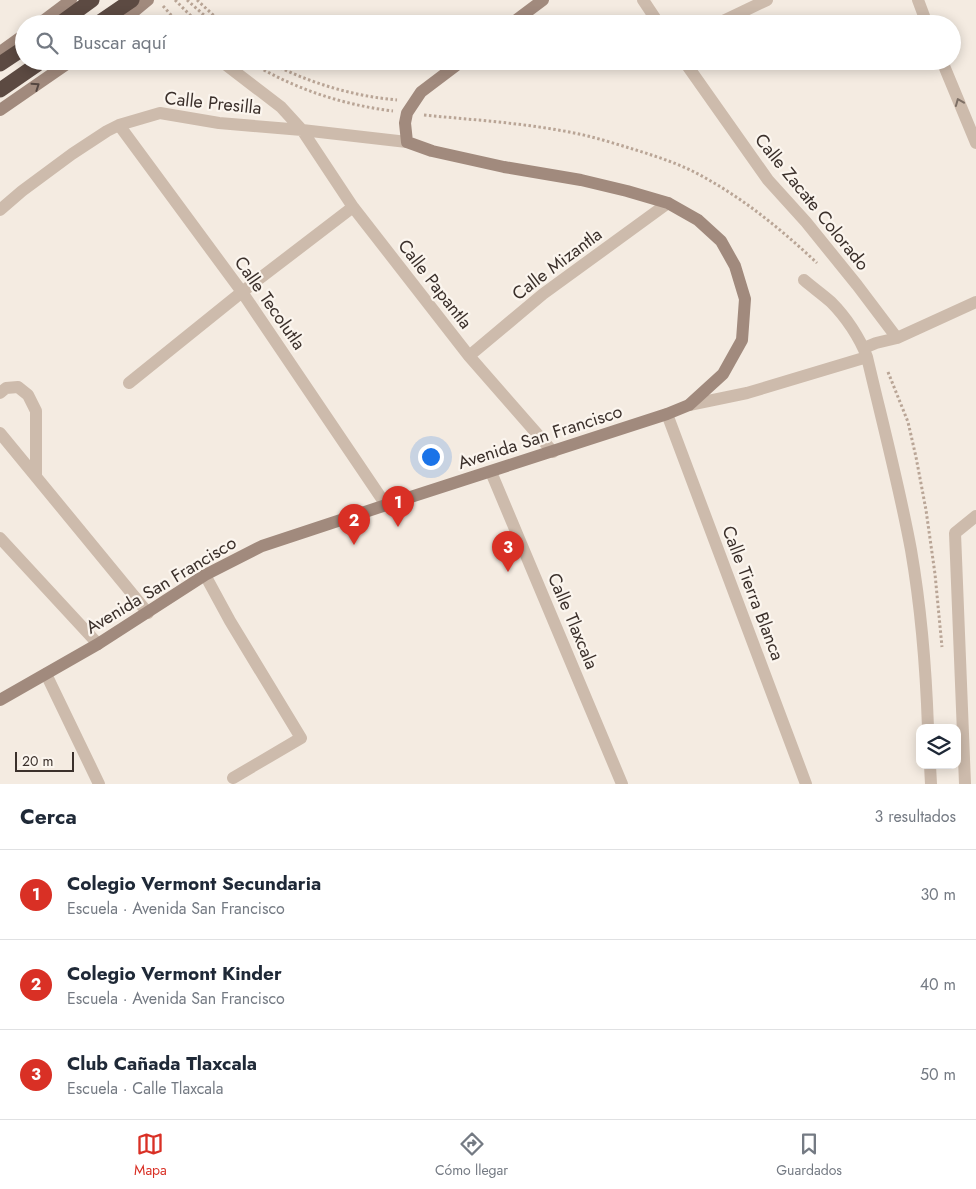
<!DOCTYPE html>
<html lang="es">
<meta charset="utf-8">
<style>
:root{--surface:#fff;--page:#f2f2f3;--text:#1f2937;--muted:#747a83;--line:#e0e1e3;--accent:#d93025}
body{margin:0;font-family:Jost,sans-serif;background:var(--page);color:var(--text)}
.controls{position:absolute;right:15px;bottom:15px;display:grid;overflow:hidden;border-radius:10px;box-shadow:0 2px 12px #0003}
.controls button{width:45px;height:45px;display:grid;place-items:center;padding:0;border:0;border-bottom:1px solid var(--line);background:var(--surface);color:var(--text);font:25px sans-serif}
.scale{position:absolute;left:15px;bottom:12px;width:59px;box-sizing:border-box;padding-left:5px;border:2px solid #3b302b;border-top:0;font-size:14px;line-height:18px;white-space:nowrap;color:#3b302b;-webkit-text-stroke:4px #fbf5ee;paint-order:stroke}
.you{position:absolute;left:430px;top:456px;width:18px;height:18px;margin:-12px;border:4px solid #fff;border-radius:50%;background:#1a73e8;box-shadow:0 0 0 8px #1a73e833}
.badge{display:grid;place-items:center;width:32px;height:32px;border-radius:50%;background:var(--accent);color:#fff;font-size:16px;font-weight:700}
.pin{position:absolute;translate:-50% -41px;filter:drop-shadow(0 1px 2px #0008)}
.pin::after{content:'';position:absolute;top:26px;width:18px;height:15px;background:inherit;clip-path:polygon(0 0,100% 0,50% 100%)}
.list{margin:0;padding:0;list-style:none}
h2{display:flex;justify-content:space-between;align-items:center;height:65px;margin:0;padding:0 20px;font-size:21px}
h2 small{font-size:16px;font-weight:400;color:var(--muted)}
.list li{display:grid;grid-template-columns:32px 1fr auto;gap:15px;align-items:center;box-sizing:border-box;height:90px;padding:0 20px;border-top:1px solid var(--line)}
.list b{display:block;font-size:19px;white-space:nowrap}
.list p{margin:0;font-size:16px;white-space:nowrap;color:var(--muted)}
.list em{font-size:16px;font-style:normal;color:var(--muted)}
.icon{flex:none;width:28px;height:28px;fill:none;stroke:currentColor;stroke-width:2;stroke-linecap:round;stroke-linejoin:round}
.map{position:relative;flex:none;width:976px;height:784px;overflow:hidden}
.search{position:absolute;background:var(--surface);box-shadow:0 2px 12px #0003;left:15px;right:15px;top:15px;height:55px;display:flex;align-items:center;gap:12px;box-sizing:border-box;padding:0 18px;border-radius:28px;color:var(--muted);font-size:19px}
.sheet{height:335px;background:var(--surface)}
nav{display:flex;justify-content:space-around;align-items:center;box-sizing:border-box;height:70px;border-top:1px solid var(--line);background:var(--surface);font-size:14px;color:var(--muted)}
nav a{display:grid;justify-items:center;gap:2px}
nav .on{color:var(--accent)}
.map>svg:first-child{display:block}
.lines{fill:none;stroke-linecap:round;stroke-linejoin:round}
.path{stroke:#b9a596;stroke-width:3;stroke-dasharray:2.5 2.5;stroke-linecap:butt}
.street{stroke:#cdbbac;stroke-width:12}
.secondary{stroke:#a18a7d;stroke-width:12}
.highway{stroke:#5c4a42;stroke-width:15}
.oneway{stroke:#544640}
.oneway2{stroke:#7d6f65}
.labels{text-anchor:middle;stroke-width:4.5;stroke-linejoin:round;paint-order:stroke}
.street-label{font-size:18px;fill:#3b302b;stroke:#fbf5ee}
</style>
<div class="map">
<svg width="976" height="784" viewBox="0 0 976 784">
<rect width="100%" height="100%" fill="#f4ebe1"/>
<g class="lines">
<path class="path" d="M 175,0 L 199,24
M 187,0 L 214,24
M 197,0 L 223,24
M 163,6 L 179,24
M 267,61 C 306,82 352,96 397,100
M 255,65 C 298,90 344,105 393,111
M 424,115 C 474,120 525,123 574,133 C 595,137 616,144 636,150 C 658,157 680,164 700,175 C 743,198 782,230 817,263
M 888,372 L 908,422 L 916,457 L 926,510 L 935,574 L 942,647"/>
<path class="street" d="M 643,0 L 659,24
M 918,0 L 927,24
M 717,24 L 767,0
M 221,61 L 281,107 L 302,130 L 353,207 L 469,356 L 553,452
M 684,61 L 768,180 L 806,222 L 857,285 L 897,338
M 942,61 L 976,143
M 119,125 L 242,292 L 386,505
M 0,210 L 22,191 L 72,154 L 107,131 L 119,125 L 160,113 L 219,123 L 302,130 L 407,142
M 804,280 C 812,287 822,294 831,302 C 846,317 860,338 867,357 C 882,421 899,485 911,550 C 921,608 926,669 928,728
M 864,348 L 876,343 L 897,338 L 976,302
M 469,356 L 543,294 L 668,203
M 129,383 L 242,292 L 353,207
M 0,393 L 6,388 L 18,387 L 28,395 L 36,411 L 36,477
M 689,405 L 747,393 L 867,357
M 667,414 L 806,784
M 0,433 L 148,613
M 491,472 L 622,784
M 0,538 L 98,644
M 205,575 L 230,621 L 301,738 L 233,778
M 46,674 L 99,784
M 930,765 L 931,784
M 965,784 L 955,533 L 976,516"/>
<path class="secondary" d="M 39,24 L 71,0
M 119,24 L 148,0
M 511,24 L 543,0
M 0,52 L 24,35
M 0,110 L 71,61
M 0,700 L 98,644 L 205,575 L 262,546 L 386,505 L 667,414 L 689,405 L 723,374 L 742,340 L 745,299 L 735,266 L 721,241 L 698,220 L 668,203 L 627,191 L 581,180 L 504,167 L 432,151 L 407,142 L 405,123 L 407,113 L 421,92 L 462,61"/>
<path class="highway" d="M 59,24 L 92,0
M 97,24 L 132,0
M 0,64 L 24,48
M 0,90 L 42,61"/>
</g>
<defs><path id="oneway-chevron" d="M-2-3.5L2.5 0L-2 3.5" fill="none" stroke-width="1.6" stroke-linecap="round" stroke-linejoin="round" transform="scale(1.25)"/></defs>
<use class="oneway" href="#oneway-chevron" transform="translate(36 86) rotate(-34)"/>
<use class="oneway2" href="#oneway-chevron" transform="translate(959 102) rotate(-112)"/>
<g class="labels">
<g class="street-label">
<text transform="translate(213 103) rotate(6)" y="6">Calle Presilla</text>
<text transform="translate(812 202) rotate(51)" y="6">Calle Zacate Colorado</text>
<text transform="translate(557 264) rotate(-37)" y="6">Calle Mizantla</text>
<text transform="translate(435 284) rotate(52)" y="6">Calle Papantla</text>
<text transform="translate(270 303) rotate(55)" y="6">Calle Tecolutla</text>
<text transform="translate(540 437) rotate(-18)" y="6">Avenida San Francisco</text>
<text transform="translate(161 585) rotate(-31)" y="6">Avenida San Francisco</text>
<text transform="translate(753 593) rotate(69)" y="6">Calle Tierra Blanca</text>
<text transform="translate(573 621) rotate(67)" y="6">Calle Tlaxcala</text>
</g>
</g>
</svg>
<div class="controls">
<button><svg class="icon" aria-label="layers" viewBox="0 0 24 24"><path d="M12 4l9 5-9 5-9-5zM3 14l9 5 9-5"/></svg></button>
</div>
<div class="scale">20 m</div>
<div class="you"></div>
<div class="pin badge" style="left:398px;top:527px">1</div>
<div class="pin badge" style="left:354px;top:545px">2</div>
<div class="pin badge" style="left:508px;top:572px">3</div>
<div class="search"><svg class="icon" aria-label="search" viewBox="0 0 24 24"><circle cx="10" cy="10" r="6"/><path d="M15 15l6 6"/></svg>Buscar aquí</div>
</div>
<section class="sheet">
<h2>Cerca<small>3 resultados</small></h2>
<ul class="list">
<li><span class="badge">1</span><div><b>Colegio Vermont Secundaria</b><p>Escuela · Avenida San Francisco</p></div><em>30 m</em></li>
<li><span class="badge">2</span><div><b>Colegio Vermont Kinder</b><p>Escuela · Avenida San Francisco</p></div><em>40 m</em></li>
<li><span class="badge">3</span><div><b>Club Cañada Tlaxcala</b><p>Escuela · Calle Tlaxcala</p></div><em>50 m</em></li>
</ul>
</section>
<nav>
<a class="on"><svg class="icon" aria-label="map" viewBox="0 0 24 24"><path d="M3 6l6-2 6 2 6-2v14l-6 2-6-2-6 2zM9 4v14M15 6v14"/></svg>Mapa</a>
<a><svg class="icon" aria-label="directions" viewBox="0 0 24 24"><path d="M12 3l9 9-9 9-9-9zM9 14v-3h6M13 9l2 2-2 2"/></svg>Cómo llegar</a>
<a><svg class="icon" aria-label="saved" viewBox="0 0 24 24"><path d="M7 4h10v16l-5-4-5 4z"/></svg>Guardados</a>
</nav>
